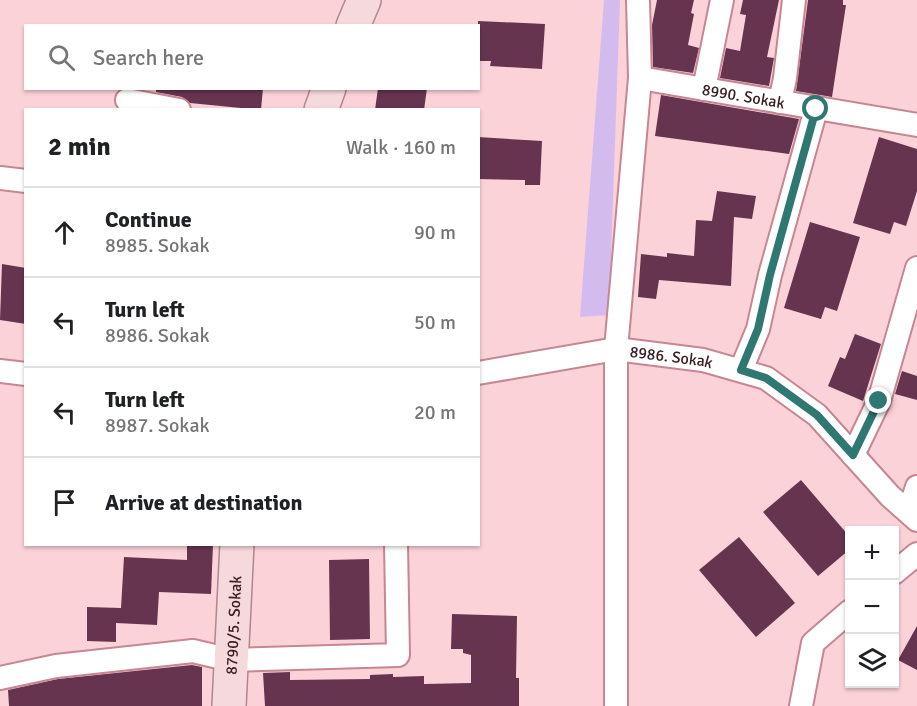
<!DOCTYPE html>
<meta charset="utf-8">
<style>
:root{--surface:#fff;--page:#f2f2f2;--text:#202124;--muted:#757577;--line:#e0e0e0}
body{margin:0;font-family:Signika,sans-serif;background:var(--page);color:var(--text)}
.controls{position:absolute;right:18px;bottom:18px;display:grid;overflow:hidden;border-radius:0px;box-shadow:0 2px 4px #0004}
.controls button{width:54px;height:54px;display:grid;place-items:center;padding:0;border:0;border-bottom:2px solid var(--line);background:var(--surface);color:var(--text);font:30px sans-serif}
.stop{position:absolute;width:18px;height:18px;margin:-14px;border:4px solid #2f7771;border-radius:50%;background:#fff}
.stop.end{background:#2f7771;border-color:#fff;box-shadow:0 2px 6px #0008}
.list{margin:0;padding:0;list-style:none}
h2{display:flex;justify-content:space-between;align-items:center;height:78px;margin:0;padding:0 24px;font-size:26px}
h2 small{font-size:20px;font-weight:400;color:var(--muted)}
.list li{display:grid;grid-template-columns:39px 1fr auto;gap:18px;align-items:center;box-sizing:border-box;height:90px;padding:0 24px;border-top:2px solid var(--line)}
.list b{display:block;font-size:22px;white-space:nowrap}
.list p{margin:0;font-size:20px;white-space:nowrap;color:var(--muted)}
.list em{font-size:20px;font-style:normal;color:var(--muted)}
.icon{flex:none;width:33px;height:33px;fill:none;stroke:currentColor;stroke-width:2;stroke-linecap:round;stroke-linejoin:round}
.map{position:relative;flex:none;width:917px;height:706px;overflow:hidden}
.search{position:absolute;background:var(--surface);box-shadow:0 2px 4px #0004;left:24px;top:24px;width:456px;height:66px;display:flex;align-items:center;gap:15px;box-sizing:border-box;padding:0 21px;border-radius:0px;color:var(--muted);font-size:22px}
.panel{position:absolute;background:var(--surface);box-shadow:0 2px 4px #0004;left:24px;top:108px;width:456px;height:438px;border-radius:0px}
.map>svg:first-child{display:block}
.green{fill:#d4bbee}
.building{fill:#66344f}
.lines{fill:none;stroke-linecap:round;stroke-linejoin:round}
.minor-casing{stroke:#c68692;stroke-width:26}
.primary-casing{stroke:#b0878e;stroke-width:36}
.minor{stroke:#fff;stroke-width:22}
.primary{stroke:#f6d9dd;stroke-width:33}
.route{stroke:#2f7771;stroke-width:8}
.labels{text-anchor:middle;stroke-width:6;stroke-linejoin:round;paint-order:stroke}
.street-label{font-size:16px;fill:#3a2025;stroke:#fff}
</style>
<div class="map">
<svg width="917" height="706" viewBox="0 0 917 706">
<rect width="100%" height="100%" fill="#fcd2d9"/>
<path class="green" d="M 604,0 L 620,0 L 609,315 L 580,317 Z"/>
<path class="building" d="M 657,0 L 694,0 L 691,13 L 694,14 L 688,45 L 699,48 L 693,73 L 653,67 L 652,25 Z
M 743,0 L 779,0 L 767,57 L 774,58 L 769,86 L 720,78 L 726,48 L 740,51 L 746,15 L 740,14 Z
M 808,0 L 843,0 L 843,5 L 846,5 L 832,97 L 796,91 Z
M 478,21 L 545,24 L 542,69 L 490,66 L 491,61 L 478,61 Z
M 156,88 L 263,88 L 261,110 L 190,103 L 182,97 L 156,92 Z
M 378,88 L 427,88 L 424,110 L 375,110 Z
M 661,95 L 799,119 L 789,154 L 655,136 Z
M 478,137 L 542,141 L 540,185 L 525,185 L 525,180 L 478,179 Z
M 879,137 L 917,149 L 917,191 L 906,226 L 894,222 L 890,234 L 853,223 Z
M 717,191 L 756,196 L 752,219 L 734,217 L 731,286 L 659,280 L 656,299 L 638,297 L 641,254 L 667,257 L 667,253 L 694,256 L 696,220 L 712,221 Z
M 810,222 L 860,237 L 837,311 L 825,307 L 821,319 L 784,308 Z
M 2,264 L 26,268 L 26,324 L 0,320 Z
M 855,334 L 881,344 L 863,401 L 828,386 L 840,357 L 845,359 Z
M 902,371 L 917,376 L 917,400 L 895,394 Z
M 801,480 L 849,536 L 849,550 L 818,576 L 763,512 Z
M 739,537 L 795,603 L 756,637 L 699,570 Z
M 187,544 L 213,544 L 211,594 L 159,592 L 157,625 L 116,623 L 116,642 L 87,641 L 87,607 L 121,608 L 124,557 L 187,560 Z
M 369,559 L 370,639 L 330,640 L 329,560 Z
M 452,614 L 517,616 L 516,678 L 519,678 L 519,706 L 265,706 L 263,673 L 290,672 L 290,680 L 370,679 L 370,675 L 393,674 L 393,677 L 424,676 L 424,684 L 471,683 L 471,655 L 463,653 L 463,649 L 451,649 Z
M 917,626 L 917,670 L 898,660 Z
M 192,665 L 202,667 L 202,706 L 9,706 L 8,690 L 58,679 Z"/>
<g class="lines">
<g class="minor-casing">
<g id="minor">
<path id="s1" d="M 640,78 L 917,125"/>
<path d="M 704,89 L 722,0"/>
<path d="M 127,100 L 179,110"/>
<path d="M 780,102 L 785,78 L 794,0"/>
<path d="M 0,178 L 26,181"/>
<path d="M 741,370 L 758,329 L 770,275 L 816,109"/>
<path d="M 0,371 L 26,374"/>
<path id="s2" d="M 478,373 L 616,349 L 703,360 L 766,378 L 817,415 L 890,496 L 917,520"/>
<path d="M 853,455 L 879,401 L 917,268"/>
<path d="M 909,511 L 917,487"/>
<path d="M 894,573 L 917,554"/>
<path d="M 0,678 L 56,666 L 193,651 L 231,660 L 398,655 L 396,544"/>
<path d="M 616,706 L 616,349 L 640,78 L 638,0"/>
<path d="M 801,706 L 813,643 L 850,611"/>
</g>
</g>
<g class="primary-casing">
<g id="primary">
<path d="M 353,26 L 364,0"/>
<path d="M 321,110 L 329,88"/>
<path id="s3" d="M 229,706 L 237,544"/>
</g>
</g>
<use href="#minor" class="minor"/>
<use href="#primary" class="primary"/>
</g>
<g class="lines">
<path class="route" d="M 816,109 L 770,275 L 758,329 L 741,370 L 766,378 L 817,415 L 853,455 L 879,401"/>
</g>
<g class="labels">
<g class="street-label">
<text dy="6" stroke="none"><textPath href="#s1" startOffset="105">8990. Sokak</textPath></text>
<text dy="6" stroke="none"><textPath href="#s2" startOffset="196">8986. Sokak</textPath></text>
<text dy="6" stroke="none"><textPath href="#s3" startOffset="81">8790/5. Sokak</textPath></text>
</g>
</g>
</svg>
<div class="controls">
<button>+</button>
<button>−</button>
<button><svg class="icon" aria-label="layers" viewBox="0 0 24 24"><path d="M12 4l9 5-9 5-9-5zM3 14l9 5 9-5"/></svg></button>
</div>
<div class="stop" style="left:816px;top:109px"></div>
<div class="stop end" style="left:879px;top:401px"></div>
<div class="search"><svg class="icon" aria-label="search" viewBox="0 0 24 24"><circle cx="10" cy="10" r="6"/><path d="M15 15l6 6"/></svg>Search here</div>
<section class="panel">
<h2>2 min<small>Walk · 160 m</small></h2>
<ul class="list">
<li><svg class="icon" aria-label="ahead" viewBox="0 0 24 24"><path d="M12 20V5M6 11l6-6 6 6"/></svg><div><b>Continue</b><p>8985. Sokak</p></div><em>90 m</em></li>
<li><svg class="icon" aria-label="left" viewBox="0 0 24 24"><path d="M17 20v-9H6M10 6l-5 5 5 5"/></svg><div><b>Turn left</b><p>8986. Sokak</p></div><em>50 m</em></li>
<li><svg class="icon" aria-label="left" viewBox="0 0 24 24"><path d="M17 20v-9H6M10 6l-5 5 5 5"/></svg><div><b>Turn left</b><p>8987. Sokak</p></div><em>20 m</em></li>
<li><svg class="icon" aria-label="arrive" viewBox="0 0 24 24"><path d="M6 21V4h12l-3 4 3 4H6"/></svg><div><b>Arrive at destination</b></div></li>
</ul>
</section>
</div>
